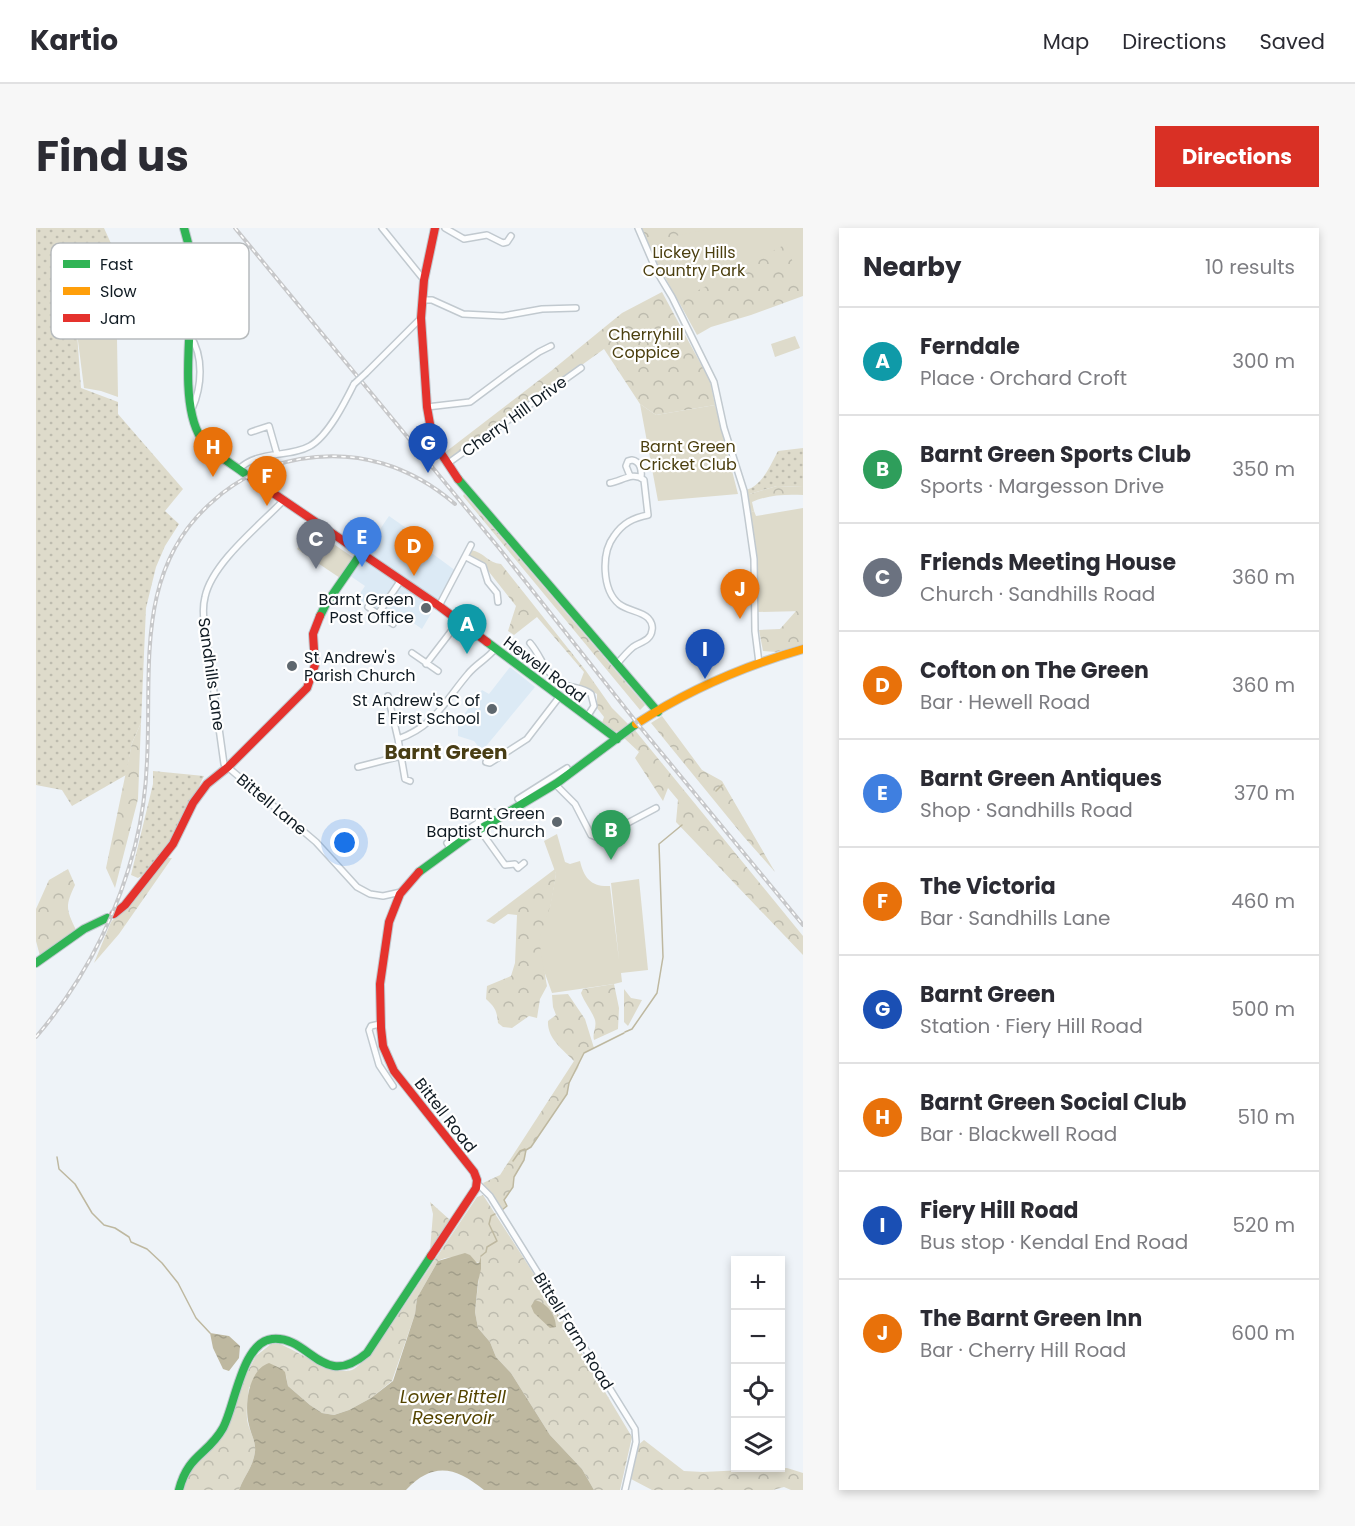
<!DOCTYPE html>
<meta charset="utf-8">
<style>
:root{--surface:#fff;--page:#f7f7f7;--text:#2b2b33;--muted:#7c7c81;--line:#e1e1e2;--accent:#d93025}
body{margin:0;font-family:Poppins,sans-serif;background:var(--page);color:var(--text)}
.controls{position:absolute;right:18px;bottom:18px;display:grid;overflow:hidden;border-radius:0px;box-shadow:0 3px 9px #0003}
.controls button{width:54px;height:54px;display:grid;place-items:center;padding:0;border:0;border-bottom:2px solid var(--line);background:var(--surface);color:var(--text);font:30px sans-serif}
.you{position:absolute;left:309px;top:615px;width:21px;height:21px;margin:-15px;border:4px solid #fff;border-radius:50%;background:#1a73e8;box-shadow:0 0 0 9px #1a73e833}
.badge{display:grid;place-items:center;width:39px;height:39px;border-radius:50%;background:var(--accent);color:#fff;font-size:20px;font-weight:700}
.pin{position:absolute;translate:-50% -50px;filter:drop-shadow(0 2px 3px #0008)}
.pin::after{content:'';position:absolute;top:32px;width:21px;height:18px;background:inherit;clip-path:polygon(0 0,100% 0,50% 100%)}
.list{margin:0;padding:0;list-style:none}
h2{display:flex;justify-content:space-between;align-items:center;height:78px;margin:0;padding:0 24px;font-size:26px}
h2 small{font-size:20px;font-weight:400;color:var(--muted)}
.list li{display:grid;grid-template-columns:39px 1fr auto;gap:18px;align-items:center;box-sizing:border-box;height:108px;padding:0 24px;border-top:2px solid var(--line)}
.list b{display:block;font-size:22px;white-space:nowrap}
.list p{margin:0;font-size:20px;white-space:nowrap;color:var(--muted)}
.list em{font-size:20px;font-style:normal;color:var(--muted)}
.icon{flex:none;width:33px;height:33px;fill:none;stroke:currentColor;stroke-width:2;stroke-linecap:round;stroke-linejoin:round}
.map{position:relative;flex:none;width:767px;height:1262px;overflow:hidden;border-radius:0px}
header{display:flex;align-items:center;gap:36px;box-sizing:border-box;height:84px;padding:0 30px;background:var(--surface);border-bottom:2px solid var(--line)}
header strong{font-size:28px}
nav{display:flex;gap:33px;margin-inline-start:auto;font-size:21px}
.intro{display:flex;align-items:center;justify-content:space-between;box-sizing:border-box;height:144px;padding:0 36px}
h1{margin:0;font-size:42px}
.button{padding:15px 27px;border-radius:0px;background:var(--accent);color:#fff;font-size:21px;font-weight:700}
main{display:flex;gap:36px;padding:0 36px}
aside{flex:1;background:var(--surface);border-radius:0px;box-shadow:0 3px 9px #0003}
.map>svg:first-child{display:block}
.built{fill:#dceaf5}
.grass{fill:url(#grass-dots)}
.forest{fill:url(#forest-crowns)}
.green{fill:#dedbcb}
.water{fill:url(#water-ripples)}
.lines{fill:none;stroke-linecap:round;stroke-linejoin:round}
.stream{stroke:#beb8a0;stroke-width:1.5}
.street-casing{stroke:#c1c9cf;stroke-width:8}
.fast-casing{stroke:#c1c9cf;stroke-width:10}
.slow-casing{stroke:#c1c9cf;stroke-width:10}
.jam-casing{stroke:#c1c9cf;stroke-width:10}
.street{stroke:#fcfdfe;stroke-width:5}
.fast{stroke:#30b455;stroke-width:8}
.slow{stroke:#ff9f0a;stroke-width:8}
.jam{stroke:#e5322d;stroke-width:8}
.rail-casing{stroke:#c7c8ca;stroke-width:4}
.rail{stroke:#fff;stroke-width:1.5;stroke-dasharray:4.5;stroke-linecap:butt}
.street-bridge-casing{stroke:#c1c9cf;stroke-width:8;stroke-linecap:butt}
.street-bridge{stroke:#fcfdfe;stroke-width:5}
.poi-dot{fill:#5e676e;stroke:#fff;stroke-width:2}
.labels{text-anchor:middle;stroke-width:4.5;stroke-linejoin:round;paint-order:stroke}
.park-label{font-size:16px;fill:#4b3f0f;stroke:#fff}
.street-label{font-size:16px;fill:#101b23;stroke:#fff}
.poi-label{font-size:16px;fill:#101b23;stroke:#fff;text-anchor:end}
.water-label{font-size:18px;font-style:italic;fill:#544400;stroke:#fff}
.quarter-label{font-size:20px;font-weight:bold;fill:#483d14;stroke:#fff}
.key{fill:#fff;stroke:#b7bbbd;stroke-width:1.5}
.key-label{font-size:16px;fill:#101b23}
</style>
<header>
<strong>Kartio</strong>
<nav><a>Map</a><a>Directions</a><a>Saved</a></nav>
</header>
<div class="intro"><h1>Find us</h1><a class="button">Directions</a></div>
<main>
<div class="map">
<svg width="767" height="1262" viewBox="0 0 767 1262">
<defs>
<pattern id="grass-dots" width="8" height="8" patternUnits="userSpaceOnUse" patternTransform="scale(1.5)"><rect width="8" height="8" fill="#dedbcb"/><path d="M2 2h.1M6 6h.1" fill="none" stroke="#bdbbae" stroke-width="1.8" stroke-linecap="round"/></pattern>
<pattern id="forest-crowns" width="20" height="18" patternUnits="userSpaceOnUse" patternTransform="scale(1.5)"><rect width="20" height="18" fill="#dedbcb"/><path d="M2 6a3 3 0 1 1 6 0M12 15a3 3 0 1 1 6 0" fill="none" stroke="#bdbbae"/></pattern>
<pattern id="water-ripples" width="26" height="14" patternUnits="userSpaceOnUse" patternTransform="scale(1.5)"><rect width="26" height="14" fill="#beb8a0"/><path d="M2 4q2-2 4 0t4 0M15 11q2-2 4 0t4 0" fill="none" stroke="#a29e8a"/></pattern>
</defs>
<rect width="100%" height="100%" fill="#eef3f8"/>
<path class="built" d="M 353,288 L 396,318 L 393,323 L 420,343 L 386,401 L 366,387 L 361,395 L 321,370 L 329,358 L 313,347 Z
M 474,439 L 499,459 L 446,523 L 438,513 L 422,508 L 422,495 L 446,462 L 453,466 Z"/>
<path class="grass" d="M 0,0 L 68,0 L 82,31 L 81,111 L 41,105 L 45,160 L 82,174 L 82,186 L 147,261 L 129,283 L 143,296 L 129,318 L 120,339 L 110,380 L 105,495 L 96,515 L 90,547 L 36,578 L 26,562 L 0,557 Z
M 767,220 L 767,259 L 741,258 L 710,267 L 710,262 C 726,258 734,238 742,223 Z
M 117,543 L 168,548 C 155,574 127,639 102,650 L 95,647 L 117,556 Z"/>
<path class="forest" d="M 605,0 L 767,0 L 767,68 L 715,87 L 675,99 L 661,107 L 610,14 Z
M 626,64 L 674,153 L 679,177 L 620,187 L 604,176 L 568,121 L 413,233 L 407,226 L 515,143 L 586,85 Z
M 741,258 L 767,259 L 767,267 C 749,266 732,267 716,274 L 718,283 L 713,285 L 710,267 Z
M 428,266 L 609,477 L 604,482 L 427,268 Z
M 435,322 C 448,324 452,335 465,336 L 550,443 L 576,480 L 592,496 L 584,503 L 579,504 L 566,495 L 568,489 L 561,480 L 561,466 L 543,457 L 548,444 L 501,389 L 478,407 L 472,403 L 480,378 L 446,335 L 432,328 Z
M 760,383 L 767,383 L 767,416 L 740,424 L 727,423 L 723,402 L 744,401 Z
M 626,488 L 666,542 L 686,553 L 739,644 L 708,609 L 615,495 Z
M 105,495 L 102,571 L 79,660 L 70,640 L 96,515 Z
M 598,501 L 767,708 L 767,727 L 640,594 L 642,572 L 632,560 L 627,573 L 599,530 L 603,524 L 588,510 Z
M 130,630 L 136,630 L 83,706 L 58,735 L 75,694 Z
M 32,641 L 39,657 C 29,678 30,681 40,702 L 4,728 L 0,713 L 0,681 L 13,652 Z
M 519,641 L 520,646 C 515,682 503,722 511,758 L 504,771 L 501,790 L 493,788 L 476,800 L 467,799 L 462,795 C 461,783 459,779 450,771 L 451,758 L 475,748 L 479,735 L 481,687 L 472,686 L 458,696 L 450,693 Z
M 578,756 L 583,780 L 582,801 L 558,812 C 556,804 561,800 559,792 C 556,783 548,774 545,765 L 547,761 Z
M 588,761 L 595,770 L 606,772 L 592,798 L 588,794 Z
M 532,766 L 549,791 L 558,820 L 548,825 L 544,833 L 542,840 L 533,855 L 531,866 L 495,919 L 490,922 L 488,932 L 478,949 L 477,959 L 468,971 L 471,978 L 466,982 L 447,955 L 464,947 L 538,833 C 526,821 511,810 512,793 L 520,787 L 517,779 L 516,767 Z
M 447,967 L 505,1057 L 596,1209 L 584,1262 L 558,1262 L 546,1241 L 514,1207 L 475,1145 L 460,1129 L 454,1114 L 442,1100 L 439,1084 L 445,1030 L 443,1035 C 432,1030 414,1026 402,1033 L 381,1070 L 379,1086 L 356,1153 L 335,1170 L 313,1182 L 298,1187 L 286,1185 L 274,1177 L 252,1158 L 250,1148 L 213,1159 C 212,1171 209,1184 212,1196 C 215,1206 220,1213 219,1224 C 217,1239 208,1248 203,1262 L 148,1262 L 149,1247 L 184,1210 L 195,1191 L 209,1149 L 220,1128 L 235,1116 L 244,1116 C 261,1123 298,1148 316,1142 C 322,1139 329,1131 335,1127 L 441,969 Z
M 394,974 L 414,992 L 394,1022 L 397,986 Z
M 608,1212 L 648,1243 L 667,1244 L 751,1240 L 767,1245 L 767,1262 L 755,1262 L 748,1259 L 737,1262 L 616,1262 L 595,1251 L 601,1218 Z"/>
<path class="green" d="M 678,0 L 767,0 L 767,61 L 750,16 L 642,73 L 610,14 Z
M 41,105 L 81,111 L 82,169 L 65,163 L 48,160 Z
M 759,108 L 764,120 L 739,129 L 735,116 Z
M 604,176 L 620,187 L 679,177 L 702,266 L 622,273 Z
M 767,280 L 767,383 L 722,384 L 721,331 L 713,285 L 718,283 L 720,288 Z
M 283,306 L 318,330 L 304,350 L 261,321 L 266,314 L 274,319 Z
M 521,606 L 529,634 L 534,636 L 544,633 C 548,650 555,659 574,658 L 583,732 L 575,655 L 603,651 L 612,742 L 585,745 L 586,754 L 578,756 L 516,765 L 508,743 L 503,711 L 514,679 L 520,646 L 508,613 Z"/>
<path class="water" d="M 429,1025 L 434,1027 L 441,1035 L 443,1035 L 445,1028 L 445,1041 L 442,1054 L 439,1084 L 442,1100 L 454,1114 L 460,1129 L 475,1145 L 514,1207 L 546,1241 L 558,1262 L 448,1262 C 420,1239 397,1233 370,1262 L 203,1262 C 208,1248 217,1239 219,1224 C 220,1213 215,1207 213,1197 C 208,1178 212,1142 233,1135 L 246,1141 L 249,1144 L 252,1158 L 274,1177 L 286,1185 L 298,1187 L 313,1182 L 335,1170 L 357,1153 L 379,1086 L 381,1070 L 402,1033 Z
M 499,1072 C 511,1075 520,1087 520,1099 L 514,1100 L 498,1085 L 495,1078 Z
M 174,1105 L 193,1108 L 204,1118 L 203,1130 L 193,1143 L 187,1141 L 177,1120 Z"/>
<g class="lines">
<path class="stream" d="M 680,563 L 686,557
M 589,804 L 596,801 L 621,765 L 627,729 L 623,616 L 646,597
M 21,929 L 23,941 L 39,956 L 56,985 L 68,997 L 79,1000 L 93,1009 L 95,1014 L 111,1021 L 126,1035 L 142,1055 L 160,1090 L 174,1105
M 477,933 L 484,923 L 489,921
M 466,982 L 471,978 L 468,972 L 477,959 L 478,949 L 488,932 L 490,922 L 495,919 L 531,866 L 533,855 L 548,825 L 588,805
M 445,1028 L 450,1024 L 451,1019 L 461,1013 L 453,996 L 455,988 L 459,986"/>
<g class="street-casing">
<path id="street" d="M 346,0 L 388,52
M 409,0 L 428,11 L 451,7 L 467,15 L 471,14 L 475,8
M 602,0 L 621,44 L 636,69 L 678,154 L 688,200 L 708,263 L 712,289 L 718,331 L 719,403 L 723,435
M 386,72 L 396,72 L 427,86 L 467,88 L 506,81 L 540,80
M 154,107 C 168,129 166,158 156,181
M 330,145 L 385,90
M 391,179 L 434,174 L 477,142 L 503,124 L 515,118
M 215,204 L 233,198 L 241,226
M 411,236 L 545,140
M 203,241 C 222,222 253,230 274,218 C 292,208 309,174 318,156
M 594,248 L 590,238 L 592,233 L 596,232 C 604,233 606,242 605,249
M 574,255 C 586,253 597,243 608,252 L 612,287 C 597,290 587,295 578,308 C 565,325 566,362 583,376 C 592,383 605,383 612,390 C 615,393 617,398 616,402 C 615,413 604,414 597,419 C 591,424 586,430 581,436
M 248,272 C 224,297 176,335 169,369 C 167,377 167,384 168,392 L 188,536 L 280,614 L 321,659 L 334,666 L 347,668 L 365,664
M 430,329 L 447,338 L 452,354 L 461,365 L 462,374
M 403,378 L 435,317
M 332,379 L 357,396
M 342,386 L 365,352
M 494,415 C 506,429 507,442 523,454 C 533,461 546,458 555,466 L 558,478 L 551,489
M 376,425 L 402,443
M 390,436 L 423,393
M 352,468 L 362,511
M 365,528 L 369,551 L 374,553
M 450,534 L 454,535 L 491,511 L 524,468
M 322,539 L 365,528 L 362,511 C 399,498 408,474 432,446 C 440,436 451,431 459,421
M 519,556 L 539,576 L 555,607 L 560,609 L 569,607 L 620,580
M 482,571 L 531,540
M 444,602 L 469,637 L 479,636 L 482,640 L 488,635
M 415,621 L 411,615 L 458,584 L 464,589
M 344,796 L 335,798 L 333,802 L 343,837 L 357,858
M 441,955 L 454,968 L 599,1201 L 600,1214 L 589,1262"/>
</g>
<g class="fast-casing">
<path id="fast" d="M 148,0 C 152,13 155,27 156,41 C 158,85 141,173 165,210 C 172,222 196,236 208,245
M 422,251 L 622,484
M 284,388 L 290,376 L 326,324
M 451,414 L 581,511
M 383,644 L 431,609 L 521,555 L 600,496
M 0,735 L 48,701 L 71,690
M 143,1262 C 152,1226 172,1227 187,1200 C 199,1178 206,1114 236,1111 C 274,1107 286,1163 331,1125 L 395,1028"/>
</g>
<g class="slow-casing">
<path id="slow" d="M 600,496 C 652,462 708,438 767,421"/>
</g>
<g class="jam-casing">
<path id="jam" d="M 399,0 L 388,52 L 385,90 L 391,179 L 397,213 L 422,251
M 215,250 L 403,378 L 451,414
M 383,644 L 364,666 L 353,694 L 344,756 L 345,800 L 347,818 L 358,843 L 438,944 L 441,952 L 440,960 L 395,1028
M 78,686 L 89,677 L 137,616 L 157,575 L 171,556 L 192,539 L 271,460 L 279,437 L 277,406 L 284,388"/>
</g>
<use href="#street" class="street"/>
<use href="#fast" class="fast"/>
<use href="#slow" class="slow"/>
<use href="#jam" class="jam"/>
<g class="rail-casing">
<path id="rail" d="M 199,0 L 463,320 L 605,500 L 767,697
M 0,809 C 47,754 81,688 99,618 C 106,590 110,561 111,533 C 116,441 98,342 176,274 C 201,251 231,237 264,231 C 322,221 375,238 419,276"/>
</g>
<use href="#rail" class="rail"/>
<g class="street-bridge-casing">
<path id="street-bridge" d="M 318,156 L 330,145"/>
</g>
<use href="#street-bridge" class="street-bridge"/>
</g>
<g class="poi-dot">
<circle cx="390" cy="380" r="6"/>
<circle cx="256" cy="438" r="6"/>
<circle cx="456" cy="481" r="6"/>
<circle cx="521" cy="594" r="6"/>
</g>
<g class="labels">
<g class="park-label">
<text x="658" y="30">Lickey Hills<tspan x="658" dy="18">Country Park</tspan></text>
<text x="610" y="112">Cherryhill<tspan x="610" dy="18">Coppice</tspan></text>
<text x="652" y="224">Barnt Green<tspan x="652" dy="18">Cricket Club</tspan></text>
</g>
<g class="street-label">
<text transform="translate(478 188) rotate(-36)" y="6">Cherry Hill Drive</text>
<text transform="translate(509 441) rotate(37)" y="6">Hewell Road</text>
<text transform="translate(176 446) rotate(82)" y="6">Sandhills Lane</text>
<text transform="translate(236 576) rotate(40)" y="6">Bittell Lane</text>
<text transform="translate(410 887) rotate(52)" y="6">Bittell Road</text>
<text transform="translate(538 1103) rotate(58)" y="6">Bittell Farm Road</text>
</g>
<g class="poi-label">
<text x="378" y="377">Barnt Green<tspan x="378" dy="18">Post Office</tspan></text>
<text x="268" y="435" text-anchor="start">St Andrew's<tspan x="268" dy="18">Parish Church</tspan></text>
<text x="444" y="478">St Andrew's C of<tspan x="444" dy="18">E First School</tspan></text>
<text x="509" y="591">Barnt Green<tspan x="509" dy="18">Baptist Church</tspan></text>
</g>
<g class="water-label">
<text x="417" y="1175">Lower Bittell<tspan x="417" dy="21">Reservoir</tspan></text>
</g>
<g class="quarter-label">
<text x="410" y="531">Barnt Green</text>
</g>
</g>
<rect x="15" y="15" width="198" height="96" rx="9" class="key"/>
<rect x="27" y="32" width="27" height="8" fill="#30b455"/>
<rect x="27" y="59" width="27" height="8" fill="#ff9f0a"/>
<rect x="27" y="86" width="27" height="8" fill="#e5322d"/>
<g class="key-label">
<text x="64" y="42">Fast</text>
<text x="64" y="69">Slow</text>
<text x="64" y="96">Jam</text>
</g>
</svg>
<div class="controls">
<button>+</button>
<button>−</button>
<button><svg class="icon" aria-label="locate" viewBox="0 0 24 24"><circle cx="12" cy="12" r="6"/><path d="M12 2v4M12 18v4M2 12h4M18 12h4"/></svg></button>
<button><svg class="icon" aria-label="layers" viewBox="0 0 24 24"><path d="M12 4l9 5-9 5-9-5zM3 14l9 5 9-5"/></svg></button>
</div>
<div class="you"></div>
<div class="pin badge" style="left:431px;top:426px;background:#0f9aa8">A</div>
<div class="pin badge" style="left:575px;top:632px;background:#2e9e5b">B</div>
<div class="pin badge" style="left:280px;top:341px;background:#6b7280">C</div>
<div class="pin badge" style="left:378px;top:348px;background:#e8710a">D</div>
<div class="pin badge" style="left:326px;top:339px;background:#3f7fe0">E</div>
<div class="pin badge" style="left:231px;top:278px;background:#e8710a">F</div>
<div class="pin badge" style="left:392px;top:245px;background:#1a4fb4">G</div>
<div class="pin badge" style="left:177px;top:249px;background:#e8710a">H</div>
<div class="pin badge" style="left:669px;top:451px;background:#1a4fb4">I</div>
<div class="pin badge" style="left:704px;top:391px;background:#e8710a">J</div>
</div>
<aside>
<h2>Nearby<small>10 results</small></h2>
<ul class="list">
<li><span class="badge" style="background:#0f9aa8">A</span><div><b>Ferndale</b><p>Place · Orchard Croft</p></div><em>300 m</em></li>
<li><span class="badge" style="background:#2e9e5b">B</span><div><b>Barnt Green Sports Club</b><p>Sports · Margesson Drive</p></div><em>350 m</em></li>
<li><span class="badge" style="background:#6b7280">C</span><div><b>Friends Meeting House</b><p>Church · Sandhills Road</p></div><em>360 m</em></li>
<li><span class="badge" style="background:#e8710a">D</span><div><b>Cofton on The Green</b><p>Bar · Hewell Road</p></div><em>360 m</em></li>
<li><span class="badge" style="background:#3f7fe0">E</span><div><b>Barnt Green Antiques</b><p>Shop · Sandhills Road</p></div><em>370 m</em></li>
<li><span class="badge" style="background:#e8710a">F</span><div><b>The Victoria</b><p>Bar · Sandhills Lane</p></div><em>460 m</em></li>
<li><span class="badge" style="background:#1a4fb4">G</span><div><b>Barnt Green</b><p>Station · Fiery Hill Road</p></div><em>500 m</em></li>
<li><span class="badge" style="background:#e8710a">H</span><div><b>Barnt Green Social Club</b><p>Bar · Blackwell Road</p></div><em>510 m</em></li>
<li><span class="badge" style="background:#1a4fb4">I</span><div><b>Fiery Hill Road</b><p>Bus stop · Kendal End Road</p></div><em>520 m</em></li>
<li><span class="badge" style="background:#e8710a">J</span><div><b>The Barnt Green Inn</b><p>Bar · Cherry Hill Road</p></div><em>600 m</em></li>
</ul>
</aside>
</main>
